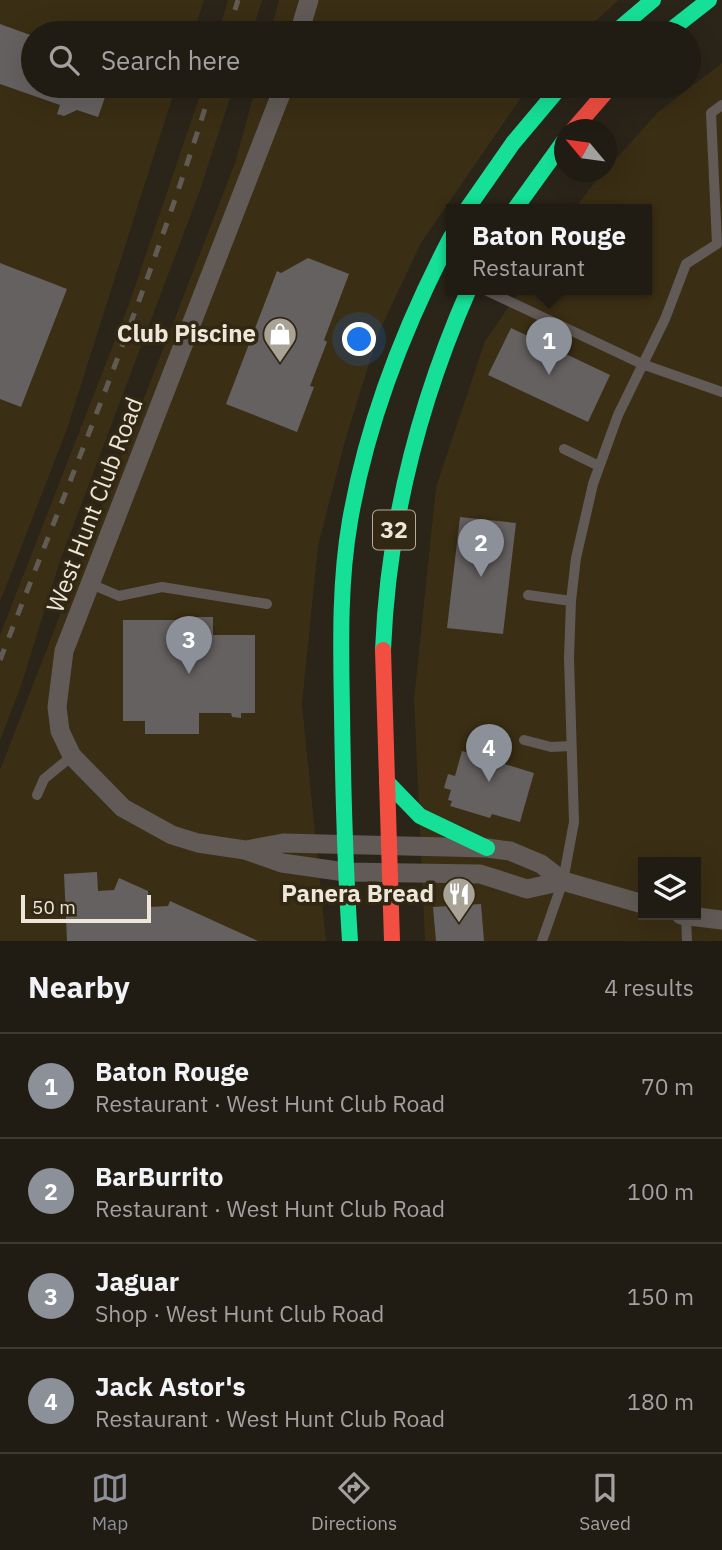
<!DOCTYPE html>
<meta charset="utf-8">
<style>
:root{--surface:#201b13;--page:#28241c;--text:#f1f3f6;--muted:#a2a1a0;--line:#3d3933;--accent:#8c9099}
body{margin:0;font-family:"IBM Plex Sans",sans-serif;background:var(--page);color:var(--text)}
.controls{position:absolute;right:21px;bottom:21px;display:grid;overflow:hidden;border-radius:0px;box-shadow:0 7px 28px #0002}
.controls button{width:63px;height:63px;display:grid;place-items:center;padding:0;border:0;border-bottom:2px solid var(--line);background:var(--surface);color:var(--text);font:35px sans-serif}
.compass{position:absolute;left:554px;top:119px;width:63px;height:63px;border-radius:50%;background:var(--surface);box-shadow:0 7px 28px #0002;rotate:299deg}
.scale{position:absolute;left:21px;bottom:18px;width:130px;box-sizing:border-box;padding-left:7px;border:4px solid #ede6d9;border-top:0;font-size:19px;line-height:24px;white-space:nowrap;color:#ede6d9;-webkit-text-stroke:5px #312712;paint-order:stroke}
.you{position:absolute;left:360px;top:340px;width:24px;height:24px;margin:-18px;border:5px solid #fff;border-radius:50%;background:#1a73e8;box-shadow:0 0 0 10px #1a73e833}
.badge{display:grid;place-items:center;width:46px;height:46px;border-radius:50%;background:var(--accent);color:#fff;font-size:23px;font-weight:700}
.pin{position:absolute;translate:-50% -58px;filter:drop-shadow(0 2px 4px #0008)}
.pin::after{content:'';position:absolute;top:37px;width:24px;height:21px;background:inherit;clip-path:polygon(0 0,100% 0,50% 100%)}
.popup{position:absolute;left:446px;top:204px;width:206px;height:91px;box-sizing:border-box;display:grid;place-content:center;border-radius:0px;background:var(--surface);filter:drop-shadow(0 2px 5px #0005);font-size:23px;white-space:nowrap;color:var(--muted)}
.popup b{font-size:26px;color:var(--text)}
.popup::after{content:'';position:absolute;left:50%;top:100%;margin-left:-14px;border:14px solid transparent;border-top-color:var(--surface)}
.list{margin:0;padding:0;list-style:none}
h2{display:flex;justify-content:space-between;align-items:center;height:91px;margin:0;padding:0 28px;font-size:30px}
h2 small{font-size:23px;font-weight:400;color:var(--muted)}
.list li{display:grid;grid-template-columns:46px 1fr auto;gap:21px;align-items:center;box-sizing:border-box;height:105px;padding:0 28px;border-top:2px solid var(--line)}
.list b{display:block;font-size:26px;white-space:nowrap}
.list p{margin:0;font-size:23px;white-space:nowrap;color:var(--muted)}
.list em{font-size:23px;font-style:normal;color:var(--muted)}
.icon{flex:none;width:38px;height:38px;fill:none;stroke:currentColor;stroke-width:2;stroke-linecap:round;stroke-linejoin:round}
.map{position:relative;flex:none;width:722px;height:941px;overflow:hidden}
.search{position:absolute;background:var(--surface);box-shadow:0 7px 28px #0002;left:21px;right:21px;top:21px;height:77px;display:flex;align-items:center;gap:18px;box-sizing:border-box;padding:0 24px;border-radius:38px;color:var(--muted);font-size:26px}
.sheet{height:511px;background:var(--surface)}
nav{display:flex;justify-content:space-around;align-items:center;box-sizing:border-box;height:98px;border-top:2px solid var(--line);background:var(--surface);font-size:19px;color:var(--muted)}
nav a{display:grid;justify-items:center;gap:4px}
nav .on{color:var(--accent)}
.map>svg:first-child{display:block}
.built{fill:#3a2e14;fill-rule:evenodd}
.building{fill:#666161}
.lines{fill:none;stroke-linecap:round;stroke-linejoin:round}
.lane{stroke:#615a57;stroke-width:10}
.street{stroke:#615a57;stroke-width:19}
.fast{stroke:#16e098;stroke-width:16}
.jam{stroke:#f24e42;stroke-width:16}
.rail{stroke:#615b54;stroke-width:5;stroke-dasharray:12 12;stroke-linecap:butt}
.labels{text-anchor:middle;stroke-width:7;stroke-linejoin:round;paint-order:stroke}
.shield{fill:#312712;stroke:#b5ad9d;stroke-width:2}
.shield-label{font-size:23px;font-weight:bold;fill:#ede6d9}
.poi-label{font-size:24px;font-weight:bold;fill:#ede6d9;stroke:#312712;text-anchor:end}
.street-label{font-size:24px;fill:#ede6d9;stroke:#312712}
</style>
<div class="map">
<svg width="722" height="941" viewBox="0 0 722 941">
<rect width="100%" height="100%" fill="#2a2419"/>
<path class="built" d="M 0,0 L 204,0 L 193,33 L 33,33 L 33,86 L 176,86 L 67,429 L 0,602 Z
M 228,0 L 262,0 L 252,33 L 218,33 Z
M 279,0 L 619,0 L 582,33 L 270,33 Z
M 722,63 L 722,941 L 425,941 L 414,699 L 436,487 L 485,341 L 521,289 L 647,289 L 647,209 L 575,209 L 590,188 L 657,113 ZM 643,862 L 696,862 L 696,915 L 643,915 Z
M 203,86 L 234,86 L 199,193 L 60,561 L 21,686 L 0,741 L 0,635 L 129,304 Z
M 256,86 L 529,86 L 421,243 L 379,332 L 345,441 L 318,546 L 302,704 L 326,941 L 0,941 L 0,770 L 235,163 Z"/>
<path class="building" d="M 0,24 L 33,36 L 33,86 L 109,86 L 98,117 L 77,110 L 64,116 L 57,114 L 60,105 L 0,84 Z
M 308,258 L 349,274 L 324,340 L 327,342 L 310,386 L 314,387 L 297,432 L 226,404 L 277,271 L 281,273 Z
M 0,263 L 67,289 L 21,407 L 0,399 Z
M 511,328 L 610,375 L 588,422 L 488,375 Z
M 460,517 L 516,523 L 503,634 L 447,628 Z
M 184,617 L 213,617 L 213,635 L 255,635 L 255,713 L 241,713 L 241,718 L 232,717 L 231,713 L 199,713 L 199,734 L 145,734 L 145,721 L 123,721 L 123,620 L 184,620 Z
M 462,751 L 534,773 L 520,822 L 492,814 L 490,818 L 450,806 L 452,801 L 448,800 L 451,790 L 444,788 L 448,774 L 455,776 Z
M 97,872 L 98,891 L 114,890 L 119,878 L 148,891 L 149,907 L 168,906 L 170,901 L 258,941 L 67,941 L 64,874 Z
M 481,904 L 484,941 L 436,941 L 433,907 Z"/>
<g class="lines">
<path class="lane" d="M 483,289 L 642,364 L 722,392
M 564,449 L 599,466
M 91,584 L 119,596 L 162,587 L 267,604
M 528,595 L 571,601
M 524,740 L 551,747 L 571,746
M 37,795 L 44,779 L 72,756
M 686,916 L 687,941
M 542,941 L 563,881 L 574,822 L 569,658 L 571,601 L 576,558 L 593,484 L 618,415 L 665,319 L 686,264 L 717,244 L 711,113 L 722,105"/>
<path class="street" d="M 299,33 L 309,0
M 284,86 L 64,651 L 57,707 L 60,731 L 72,756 L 123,808 L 172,835 L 198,843 L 245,850 L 282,863 L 345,872 L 480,874 L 527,889 L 563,881
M 246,850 L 283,843 L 487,848 L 510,851 L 541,864 L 563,881 L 643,904
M 681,915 L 722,920"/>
<path class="fast" d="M 614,33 L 653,0
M 667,33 L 709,0
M 467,209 L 513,143 L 561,86
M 515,209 L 564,141
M 383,650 C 388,523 418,405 469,289
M 387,782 L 420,816 L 487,848
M 350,941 C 345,865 343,789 342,712 C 341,649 339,584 350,521 C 367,421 404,327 451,237"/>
<path class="jam" d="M 573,130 L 611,86
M 383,650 L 392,941"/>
<path class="rail" d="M 228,33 L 238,0
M 0,660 C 74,470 152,281 212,86"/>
</g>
<defs>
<g id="shop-pin" transform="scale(1.75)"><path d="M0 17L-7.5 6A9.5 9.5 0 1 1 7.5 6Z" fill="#a9a296" stroke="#312712"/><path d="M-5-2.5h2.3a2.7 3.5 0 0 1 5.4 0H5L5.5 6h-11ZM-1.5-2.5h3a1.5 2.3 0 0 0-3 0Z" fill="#fff"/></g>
<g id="restaurant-pin" transform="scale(1.75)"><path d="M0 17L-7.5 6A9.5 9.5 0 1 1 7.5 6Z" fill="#a9a296" stroke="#312712"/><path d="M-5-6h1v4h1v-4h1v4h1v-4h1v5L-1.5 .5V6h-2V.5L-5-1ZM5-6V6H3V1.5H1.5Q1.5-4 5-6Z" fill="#fff"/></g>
</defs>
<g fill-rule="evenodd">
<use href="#shop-pin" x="280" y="334"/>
<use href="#restaurant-pin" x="459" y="894"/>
</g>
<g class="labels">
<rect class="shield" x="373" y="510.5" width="42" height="39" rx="5"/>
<g class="shield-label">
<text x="394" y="538">32</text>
</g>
<g class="poi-label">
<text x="256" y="342">Club Piscine</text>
<text x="434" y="902">Panera Bread</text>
</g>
<g class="street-label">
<text transform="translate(95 505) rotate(-69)" y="8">West Hunt Club Road</text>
</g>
</g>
</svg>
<div class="controls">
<button><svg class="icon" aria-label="layers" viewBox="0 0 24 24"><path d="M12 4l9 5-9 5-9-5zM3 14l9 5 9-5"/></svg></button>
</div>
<svg class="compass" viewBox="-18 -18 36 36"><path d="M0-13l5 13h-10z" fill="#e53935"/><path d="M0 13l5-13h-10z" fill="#a2a1a0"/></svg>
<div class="scale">50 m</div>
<div class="you"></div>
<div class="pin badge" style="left:549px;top:375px">1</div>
<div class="popup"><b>Baton Rouge</b>Restaurant</div>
<div class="pin badge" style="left:481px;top:577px">2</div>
<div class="pin badge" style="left:189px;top:674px">3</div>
<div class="pin badge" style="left:489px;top:782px">4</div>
<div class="search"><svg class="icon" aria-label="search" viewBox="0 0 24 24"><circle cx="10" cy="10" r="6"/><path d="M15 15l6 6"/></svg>Search here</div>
</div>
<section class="sheet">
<h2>Nearby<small>4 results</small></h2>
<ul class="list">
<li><span class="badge">1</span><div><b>Baton Rouge</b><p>Restaurant · West Hunt Club Road</p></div><em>70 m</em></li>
<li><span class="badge">2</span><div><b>BarBurrito</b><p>Restaurant · West Hunt Club Road</p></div><em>100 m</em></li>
<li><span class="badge">3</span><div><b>Jaguar</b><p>Shop · West Hunt Club Road</p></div><em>150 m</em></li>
<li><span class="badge">4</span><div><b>Jack Astor's</b><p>Restaurant · West Hunt Club Road</p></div><em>180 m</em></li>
</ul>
</section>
<nav>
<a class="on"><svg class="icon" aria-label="map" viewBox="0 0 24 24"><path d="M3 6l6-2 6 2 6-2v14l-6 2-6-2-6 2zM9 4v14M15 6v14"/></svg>Map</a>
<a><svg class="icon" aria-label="directions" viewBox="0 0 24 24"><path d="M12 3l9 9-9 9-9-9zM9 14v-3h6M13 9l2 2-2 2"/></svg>Directions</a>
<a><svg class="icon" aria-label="saved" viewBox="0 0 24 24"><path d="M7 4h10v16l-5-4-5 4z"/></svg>Saved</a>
</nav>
